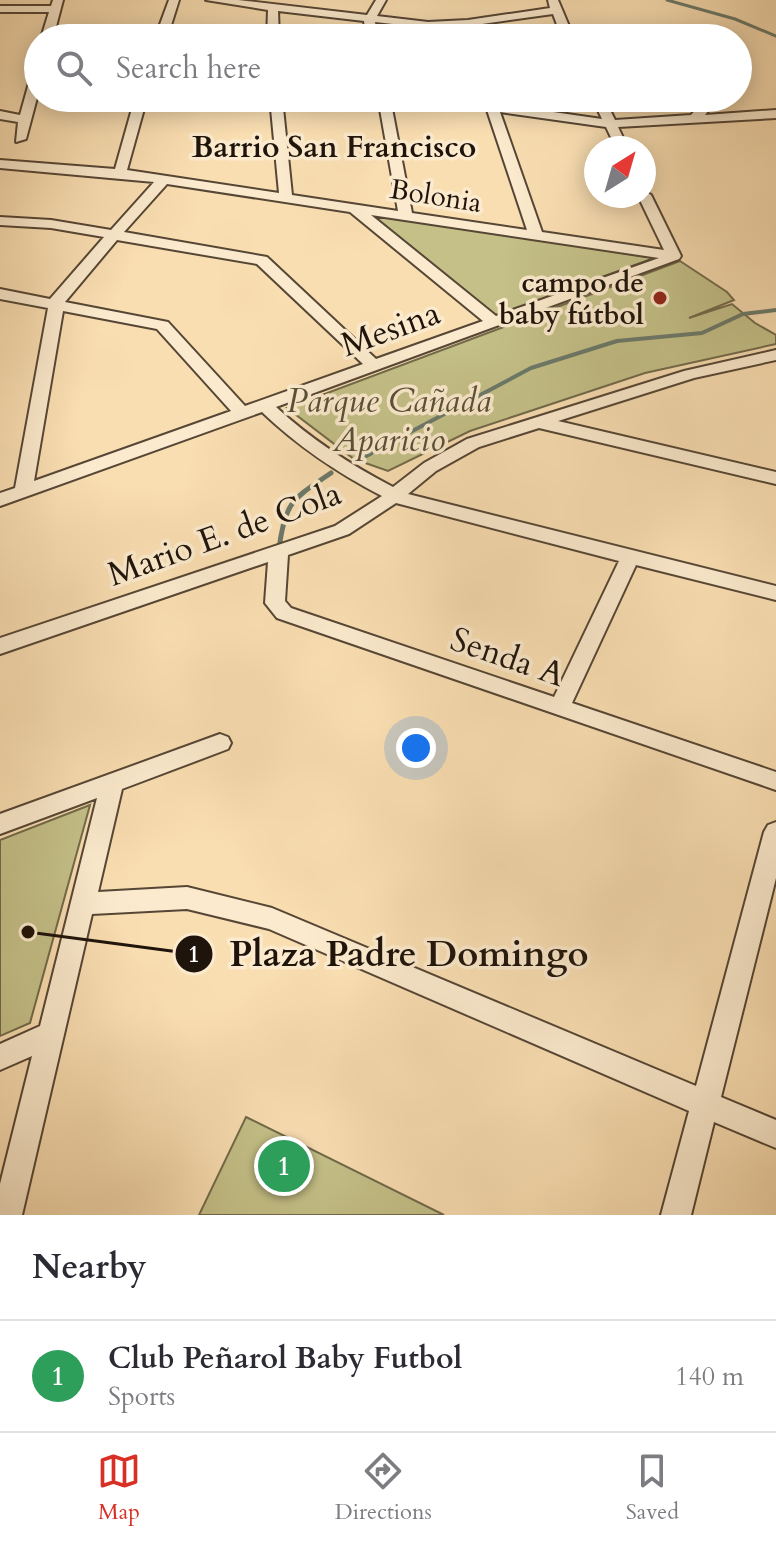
<!DOCTYPE html>
<meta charset="utf-8">
<style>
:root{--surface:#fff;--page:#f7f7f7;--text:#2b2b33;--muted:#7c7c81;--line:#e1e1e2;--accent:#d93025}
body{margin:0;font-family:Cardo,serif;background:var(--page);color:var(--text)}
.compass{position:absolute;left:584px;top:136px;width:72px;height:72px;border-radius:50%;background:var(--surface);box-shadow:0 4px 20px #0003;rotate:37deg}
.you{position:absolute;left:416px;top:748px;width:28px;height:28px;margin:-20px;border:6px solid #fff;border-radius:50%;background:#1a73e8;box-shadow:0 0 0 12px #1a73e833}
.badge{display:grid;place-items:center;width:52px;height:52px;border-radius:50%;background:var(--accent);color:#fff;font-size:26px;font-weight:700}
.pin{position:absolute;translate:-50% -50%;border:4px solid #fff;box-shadow:0 2px 8px #0006}
.list{margin:0;padding:0;list-style:none}
h2{display:flex;justify-content:space-between;align-items:center;height:104px;margin:0;padding:0 32px;font-size:34px}
h2 small{font-size:26px;font-weight:400;color:var(--muted)}
.list li{display:grid;grid-template-columns:52px 1fr auto;gap:24px;align-items:center;box-sizing:border-box;height:112px;padding:0 32px;border-top:2px solid var(--line)}
.list b{display:block;font-size:30px;white-space:nowrap}
.list p{margin:0;font-size:26px;white-space:nowrap;color:var(--muted)}
.list em{font-size:26px;font-style:normal;color:var(--muted)}
.icon{flex:none;width:44px;height:44px;fill:none;stroke:currentColor;stroke-width:2;stroke-linecap:round;stroke-linejoin:round}
.map{position:relative;flex:none;width:776px;height:1215px;overflow:hidden}
.search{position:absolute;background:var(--surface);box-shadow:0 4px 20px #0003;left:24px;right:24px;top:24px;height:88px;display:flex;align-items:center;gap:20px;box-sizing:border-box;padding:0 28px;border-radius:44px;color:var(--muted);font-size:30px}
.sheet{height:216px;background:var(--surface)}
nav{display:flex;justify-content:space-around;align-items:center;box-sizing:border-box;height:112px;border-top:2px solid var(--line);background:var(--surface);font-size:22px;color:var(--muted)}
nav a{display:grid;justify-items:center;gap:4px}
nav .on{color:var(--accent)}
.map>svg:first-child{display:block}
.green{fill:#c4c088;stroke:#726a4a;stroke-width:2}
.lines{fill:none;stroke-linecap:round;stroke-linejoin:round}
.stream-far2{stroke:#6b796a;stroke-width:3}
.stream-far1{stroke:#6b796a;stroke-width:4}
.stream{stroke:#6b796a;stroke-width:5}
.minor-casing{stroke:#564635;stroke-width:4}
.minor{fill:#fbeacd;fill-rule:evenodd}
.poi-dot{fill:#8f2418;stroke:#fbeacd;stroke-width:3}
.labels{text-anchor:middle;stroke-width:7;stroke-linejoin:round;paint-order:stroke}
.far-street-label{font-size:28px;fill:#1f140b;stroke:#fbeacd}
.far-poi-label{font-size:28px;font-weight:bold;fill:#1f140b;stroke:#fbeacd;text-anchor:end}
.far-neighbourhood-label{font-size:30px;font-weight:bold;fill:#1f140b;stroke:#fbeacd}
.street-label{font-size:34px;fill:#1f140b;stroke:#fbeacd}
.park-label{font-size:34px;font-style:italic;fill:#595037;stroke:#fbeacd}
.leader{fill:none;stroke:#1f140b;stroke-width:3}
.callout-dot{fill:#1f140b;stroke:#fbeacd;stroke-width:3}
.mark-label{font-size:24px;text-anchor:middle;font-weight:bold;fill:#fff}
.callout-label{font-size:36px;text-anchor:middle;font-weight:bold;fill:#1f140b;stroke:#fbeacd;stroke-width:7;stroke-linejoin:round;paint-order:stroke}
</style>
<div class="map">
<svg width="776" height="1215" viewBox="0 0 776 1215">
<rect width="100%" height="100%" fill="#f9deb2"/>
<filter id="stains"><feTurbulence type="fractalNoise" baseFrequency=".0025" numOctaves="4"/><feColorMatrix values="0 0 0 0 .2 0 0 0 0 .09 0 0 0 0 .02 0 0 0 .5 -.17"/></filter>
<radialGradient id="worn" r=".72"><stop offset=".6" stop-color="#630" stop-opacity="0"/><stop offset="1" stop-color="#630" stop-opacity=".3"/></radialGradient>
<path class="green" d="M 371,214 L 654,258 L 495,316 Z
M 680,261 L 727,292 L 734,300 L 689,318 L 732,304 L 755,323 L 776,335 L 776,344 L 645,373 L 470,431 L 388,471 L 354,459 L 287,408 Z
M 90,805 L 30,1023 L 0,1036 L 0,840 Z
M 246,1117 L 444,1215 L 199,1215 Z"/>
<g class="lines">
<path class="stream-far2" d="M 667,0 L 735,19 L 776,36"/>
<path class="stream-far1" d="M 367,455 L 531,368 L 617,341 L 702,333 L 743,314 L 776,310"/>
<path class="stream" d="M 352,463 L 371,453
M 279,549 C 285,501 293,499 331,473"/>
<g class="minor-casing">
<path id="minor" d="M 53,0 L 63,0 L 53,38 L 41,38 L 49,12 L 0,12 L 0,6 L 51,6 Z
M 169,0 L 179,0 L 167,38 L 155,38 Z
M 206,0 L 238,0 L 367,15 L 376,0 L 386,0 L 377,16 L 428,22 L 468,20 L 550,8 L 548,0 L 558,0 L 574,38 L 562,38 L 553,14 L 468,26 L 428,28 L 375,22 L 378,38 L 366,38 L 364,21 L 278,11 L 279,38 L 267,38 L 268,10 Z
M 38,69 L 38,94 L 26,139 L 16,142 L 18,122 L 0,119 L 0,111 L 20,115 L 32,72 Z
M 135,98 L 147,98 L 127,170 L 279,193 L 270,98 L 282,98 L 292,195 L 398,211 L 378,98 L 390,98 L 412,213 L 527,230 L 487,110 L 426,102 L 420,98 L 485,103 L 483,98 L 495,98 L 497,104 L 602,119 L 592,98 L 604,98 L 615,120 L 691,115 L 706,98 L 718,98 L 705,115 L 776,110 L 776,118 L 618,127 L 628,148 L 616,148 L 606,127 L 500,112 L 542,232 L 664,250 L 638,196 L 644,196 L 644,191 L 651,195 L 681,256 L 679,259 L 276,407 C 312,440 349,464 393,487 L 424,463 L 467,439 L 684,371 L 776,350 L 776,360 L 694,378 L 558,421 L 776,472 L 776,484 L 539,428 L 479,447 L 436,471 L 408,494 L 776,586 L 776,600 L 636,565 L 572,703 L 776,772 L 776,790 L 277,618 L 265,603 L 268,562 L 0,654 L 0,638 L 335,526 L 382,496 C 336,472 299,447 262,412 L 0,506 L 0,493 L 15,488 L 48,308 L 0,299 L 0,289 L 50,299 L 104,237 L 51,228 L 0,225 L 0,217 L 51,220 L 111,230 L 154,182 L 0,168 L 0,160 L 115,169 ZM 167,184 L 350,212 L 483,321 L 376,359 L 267,257 L 124,232 ZM 371,215 L 659,258 L 496,316 ZM 117,240 L 257,264 L 363,364 L 245,406 L 168,322 L 65,302 ZM 63,311 L 157,329 L 231,411 L 34,481 ZM 396,503 L 619,561 L 554,697 L 291,608 L 285,601 L 288,555 L 349,534 Z
M 220,734 L 228,737 L 231,743 L 228,749 L 122,789 L 98,892 L 187,887 L 272,908 L 696,1086 L 764,832 L 768,825 L 776,822 L 776,878 L 721,1097 L 776,1120 L 776,1148 L 714,1122 L 691,1215 L 661,1215 L 689,1111 L 269,929 L 187,909 L 92,914 L 22,1215 L 0,1215 L 0,1184 L 32,1056 L 0,1070 L 0,1044 L 40,1026 L 97,798 L 0,834 L 0,814 Z"/>
</g>
<use href="#minor" class="minor"/>
</g>
<circle class="poi-dot" cx="660" cy="298" r="8"/>
<g class="labels">
<g class="far-street-label">
<text transform="translate(436 195) rotate(9)" y="10">Bolonia</text>
</g>
<g class="far-poi-label">
<text x="644" y="292">campo de<tspan x="644" dy="32">baby fútbol</tspan></text>
</g>
<g class="far-neighbourhood-label">
<text x="334" y="157">Barrio San Francisco</text>
</g>
<g class="street-label">
<text transform="translate(390 328) rotate(-20)" y="12">Mesina</text>
<text transform="translate(224 533) rotate(-20)" y="12">Mario E. de Cola</text>
<text transform="translate(508 656) rotate(19)" y="12">Senda A</text>
</g>
<g class="park-label">
<text x="389" y="412">Parque Cañada<tspan x="389" dy="39">Aparicio</tspan></text>
</g>
</g>
<path class="leader" d="M28 932L194 954"/>
<g class="callout-dot">
<circle cx="28" cy="932" r="8"/>
<circle cx="194" cy="954" r="20"/>
</g>
<g class="mark-label">
<text x="194" y="962">1</text>
</g>
<g class="callout-label">
<text x="409" y="966">Plaza Padre Domingo</text>
</g>
<rect width="100%" height="100%" filter="url(#stains)"/>
<rect width="100%" height="100%" fill="url(#worn)"/>
</svg>
<svg class="compass" viewBox="-18 -18 36 36"><path d="M0-13l5 13h-10z" fill="#e53935"/><path d="M0 13l5-13h-10z" fill="#7c7c81"/></svg>
<div class="you"></div>
<div class="pin badge" style="left:284px;top:1166px;background:#2e9e5b">1</div>
<div class="search"><svg class="icon" aria-label="search" viewBox="0 0 24 24"><circle cx="10" cy="10" r="6"/><path d="M15 15l6 6"/></svg>Search here</div>
</div>
<section class="sheet">
<h2>Nearby<small></small></h2>
<ul class="list">
<li><span class="badge" style="background:#2e9e5b">1</span><div><b>Club Peñarol Baby Futbol</b><p>Sports</p></div><em>140 m</em></li>
</ul>
</section>
<nav>
<a class="on"><svg class="icon" aria-label="map" viewBox="0 0 24 24"><path d="M3 6l6-2 6 2 6-2v14l-6 2-6-2-6 2zM9 4v14M15 6v14"/></svg>Map</a>
<a><svg class="icon" aria-label="directions" viewBox="0 0 24 24"><path d="M12 3l9 9-9 9-9-9zM9 14v-3h6M13 9l2 2-2 2"/></svg>Directions</a>
<a><svg class="icon" aria-label="saved" viewBox="0 0 24 24"><path d="M7 4h10v16l-5-4-5 4z"/></svg>Saved</a>
</nav>
